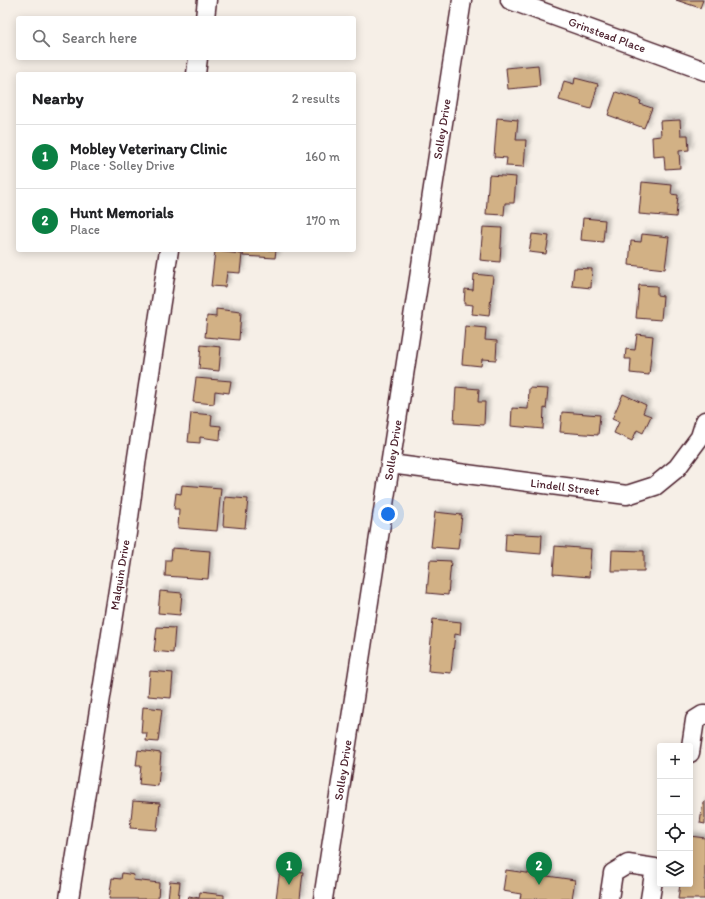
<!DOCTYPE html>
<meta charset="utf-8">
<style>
:root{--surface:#fff;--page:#f6f6f6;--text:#202124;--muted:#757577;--line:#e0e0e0;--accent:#0b8043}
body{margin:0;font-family:Itim,sans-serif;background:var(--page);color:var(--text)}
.controls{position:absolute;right:12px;bottom:12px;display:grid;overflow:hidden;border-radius:4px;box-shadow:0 2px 10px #0003}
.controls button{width:36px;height:36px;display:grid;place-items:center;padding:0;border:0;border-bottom:1px solid var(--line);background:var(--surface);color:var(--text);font:20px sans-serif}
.you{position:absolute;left:388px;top:514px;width:14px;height:14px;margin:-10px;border:3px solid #fff;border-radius:50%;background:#1a73e8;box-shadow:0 0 0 6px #1a73e833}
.badge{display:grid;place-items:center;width:26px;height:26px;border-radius:50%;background:var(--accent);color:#fff;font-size:13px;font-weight:700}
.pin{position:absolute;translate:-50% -33px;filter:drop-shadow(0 1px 2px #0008)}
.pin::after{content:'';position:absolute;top:21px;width:14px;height:12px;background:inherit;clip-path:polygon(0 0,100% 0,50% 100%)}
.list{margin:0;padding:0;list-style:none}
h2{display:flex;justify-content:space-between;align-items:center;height:52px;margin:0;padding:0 16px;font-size:17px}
h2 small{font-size:13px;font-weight:400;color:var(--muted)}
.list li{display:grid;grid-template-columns:26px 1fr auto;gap:12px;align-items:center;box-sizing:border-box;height:64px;padding:0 16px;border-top:1px solid var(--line)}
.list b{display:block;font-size:15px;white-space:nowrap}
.list p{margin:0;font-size:13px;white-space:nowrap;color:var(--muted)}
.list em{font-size:13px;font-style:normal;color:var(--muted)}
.icon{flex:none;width:22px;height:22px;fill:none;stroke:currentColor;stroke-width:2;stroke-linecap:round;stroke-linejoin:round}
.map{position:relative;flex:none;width:705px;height:899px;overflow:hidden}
.search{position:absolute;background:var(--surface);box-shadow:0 2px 10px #0003;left:16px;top:16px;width:340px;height:44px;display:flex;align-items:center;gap:10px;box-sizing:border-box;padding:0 14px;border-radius:4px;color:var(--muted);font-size:15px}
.panel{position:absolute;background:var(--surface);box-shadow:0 2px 10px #0003;left:16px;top:72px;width:340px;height:180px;border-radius:4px}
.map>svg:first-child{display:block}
.building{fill:#d2b185;stroke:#4a1f2b;filter:url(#shadow)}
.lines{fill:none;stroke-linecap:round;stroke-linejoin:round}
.minor-casing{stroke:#4a1f2b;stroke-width:21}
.minor{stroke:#fff;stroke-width:18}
.labels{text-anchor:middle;stroke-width:3;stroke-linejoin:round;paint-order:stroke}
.street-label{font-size:12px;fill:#4a1f2b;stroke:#fff}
</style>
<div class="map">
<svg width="705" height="899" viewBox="0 0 705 899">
<defs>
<filter id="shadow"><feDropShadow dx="3.5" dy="-3.5" stdDeviation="2" flood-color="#0004"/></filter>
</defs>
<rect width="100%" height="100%" fill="#f6efe7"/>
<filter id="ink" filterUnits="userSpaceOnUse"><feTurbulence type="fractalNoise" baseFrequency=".025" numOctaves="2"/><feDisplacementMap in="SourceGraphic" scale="8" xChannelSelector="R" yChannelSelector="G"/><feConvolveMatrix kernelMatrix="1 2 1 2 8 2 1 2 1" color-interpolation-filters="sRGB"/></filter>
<g filter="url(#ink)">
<path class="building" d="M 676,0 L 703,0 L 700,8 Z
M 538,65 L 540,86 L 508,89 L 506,68 Z
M 575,78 L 598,84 L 591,109 L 559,100 L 564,81 L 574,84 Z
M 616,92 L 641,101 L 640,104 L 652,108 L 644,128 L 608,115 Z
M 497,118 L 518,120 L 516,140 L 526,140 L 524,167 L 506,166 L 507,158 L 494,157 Z
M 680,120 L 681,135 L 688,135 L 689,150 L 679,151 L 680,168 L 665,169 L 664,156 L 653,157 L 652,137 L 661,136 L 660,121 Z
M 489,175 L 516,177 L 514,203 L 505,203 L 504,215 L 486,214 Z
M 642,182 L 672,185 L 671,194 L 678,195 L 676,217 L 639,214 Z
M 583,218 L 605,220 L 603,242 L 581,240 Z
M 483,227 L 502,228 L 500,262 L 480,260 Z
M 532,234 L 549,236 L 546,254 L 529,252 Z
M 642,234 L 669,237 L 665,269 L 629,265 L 631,241 L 641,242 Z
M 244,250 L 276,250 L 275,258 L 243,256 Z
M 215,251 L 242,254 L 240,273 L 227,272 L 225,287 L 211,286 Z
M 574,268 L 592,269 L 591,288 L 572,286 Z
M 474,274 L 493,276 L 489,316 L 472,314 L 473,305 L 464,304 L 465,289 L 473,290 Z
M 639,285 L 657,286 L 657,295 L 663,296 L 661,320 L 636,318 Z
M 216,309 L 241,312 L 239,340 L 205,337 L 207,316 L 216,317 Z
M 465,326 L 486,328 L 485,340 L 497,341 L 496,360 L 482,359 L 481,366 L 462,364 Z
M 637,334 L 653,336 L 649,375 L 630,373 L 631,359 L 625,359 L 626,349 L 635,350 Z
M 201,345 L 221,347 L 219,371 L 199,369 Z
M 196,378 L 231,381 L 229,393 L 215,391 L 214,404 L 193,402 Z
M 456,387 L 479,389 L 478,402 L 485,402 L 484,425 L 454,423 Z
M 529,388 L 548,389 L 546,409 L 544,408 L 543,429 L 511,426 L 512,408 L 528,409 Z
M 623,394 L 646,405 L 643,413 L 651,416 L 643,433 L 637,430 L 632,441 L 614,433 L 619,422 L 612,419 Z
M 562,412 L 600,415 L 598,435 L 560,432 Z
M 191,413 L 212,415 L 211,425 L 221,426 L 220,440 L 200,437 L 200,443 L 188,442 Z
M 182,485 L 221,488 L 217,531 L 178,528 L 179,509 L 174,509 L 176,493 L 181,494 Z
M 225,497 L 248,499 L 245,528 L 223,526 Z
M 435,512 L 462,515 L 458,549 L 431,547 Z
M 506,533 L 542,535 L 541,554 L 505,551 Z
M 555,546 L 591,549 L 589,577 L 553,574 Z
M 172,548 L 210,551 L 208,579 L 165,576 L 166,560 L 171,560 Z
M 612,550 L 644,551 L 644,571 L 611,571 Z
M 430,560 L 451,561 L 448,595 L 427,593 Z
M 160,591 L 182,593 L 180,615 L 158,613 Z
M 433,619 L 461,622 L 460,635 L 455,634 L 451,673 L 428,671 Z
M 157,627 L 175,628 L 173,653 L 154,651 Z
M 150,671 L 173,673 L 171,698 L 148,696 Z
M 143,707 L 162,709 L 158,742 L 146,741 L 147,733 L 141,733 Z
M 138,750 L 161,753 L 158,786 L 139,784 L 141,766 L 136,766 Z
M 133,801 L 160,803 L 157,830 L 130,828 Z
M 703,802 L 705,802 L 705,824 L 700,823 Z
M 690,836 L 705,838 L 705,899 L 678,899 L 680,884 L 690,884 Z
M 280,869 L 303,872 L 300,899 L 276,899 Z
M 506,870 L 575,880 L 572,899 L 520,899 L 521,894 L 503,891 Z
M 122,873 L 134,875 L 133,880 L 159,883 L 158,899 L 109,899 L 112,878 L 121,879 Z
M 170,881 L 180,882 L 178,899 L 168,899 Z
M 200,892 L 224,895 L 224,899 L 188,899 L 189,896 L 199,898 Z"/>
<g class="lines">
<g class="minor-casing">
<path id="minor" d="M 510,0 L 705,71
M 205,18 L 207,0
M 196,74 L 198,58
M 390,464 L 627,495 L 655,486 L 677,468 L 700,437 L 705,421
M 690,753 L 695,720 L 703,715 L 705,715
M 69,899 L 127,533 L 137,457 L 169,250
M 323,899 L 462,0
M 609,899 L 613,873 L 628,864 L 655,868 L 650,899"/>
</g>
<use href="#minor" class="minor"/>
</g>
</g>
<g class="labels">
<g class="street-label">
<text transform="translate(607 35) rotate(20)" y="4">Grinstead Place</text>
<text transform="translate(442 129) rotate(-81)" y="4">Solley Drive</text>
<text transform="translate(393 450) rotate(-81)" y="4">Solley Drive</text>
<text transform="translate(565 487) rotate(7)" y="4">Lindell Street</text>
<text transform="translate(120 575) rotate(-81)" y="4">Malquin Drive</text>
<text transform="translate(343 770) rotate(-81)" y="4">Solley Drive</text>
</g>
</g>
</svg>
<div class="controls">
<button>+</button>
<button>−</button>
<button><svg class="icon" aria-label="locate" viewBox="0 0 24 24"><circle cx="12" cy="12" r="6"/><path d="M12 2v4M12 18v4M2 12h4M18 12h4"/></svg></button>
<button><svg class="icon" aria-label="layers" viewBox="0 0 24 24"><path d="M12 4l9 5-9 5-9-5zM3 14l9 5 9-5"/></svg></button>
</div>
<div class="you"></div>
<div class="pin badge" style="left:289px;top:885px">1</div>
<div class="pin badge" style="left:539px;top:885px">2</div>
<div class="search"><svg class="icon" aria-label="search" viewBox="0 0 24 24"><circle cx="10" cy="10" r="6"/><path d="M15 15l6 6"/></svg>Search here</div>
<section class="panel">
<h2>Nearby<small>2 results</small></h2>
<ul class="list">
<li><span class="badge">1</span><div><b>Mobley Veterinary Clinic</b><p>Place · Solley Drive</p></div><em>160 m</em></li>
<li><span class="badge">2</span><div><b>Hunt Memorials</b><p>Place</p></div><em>170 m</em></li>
</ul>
</section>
</div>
